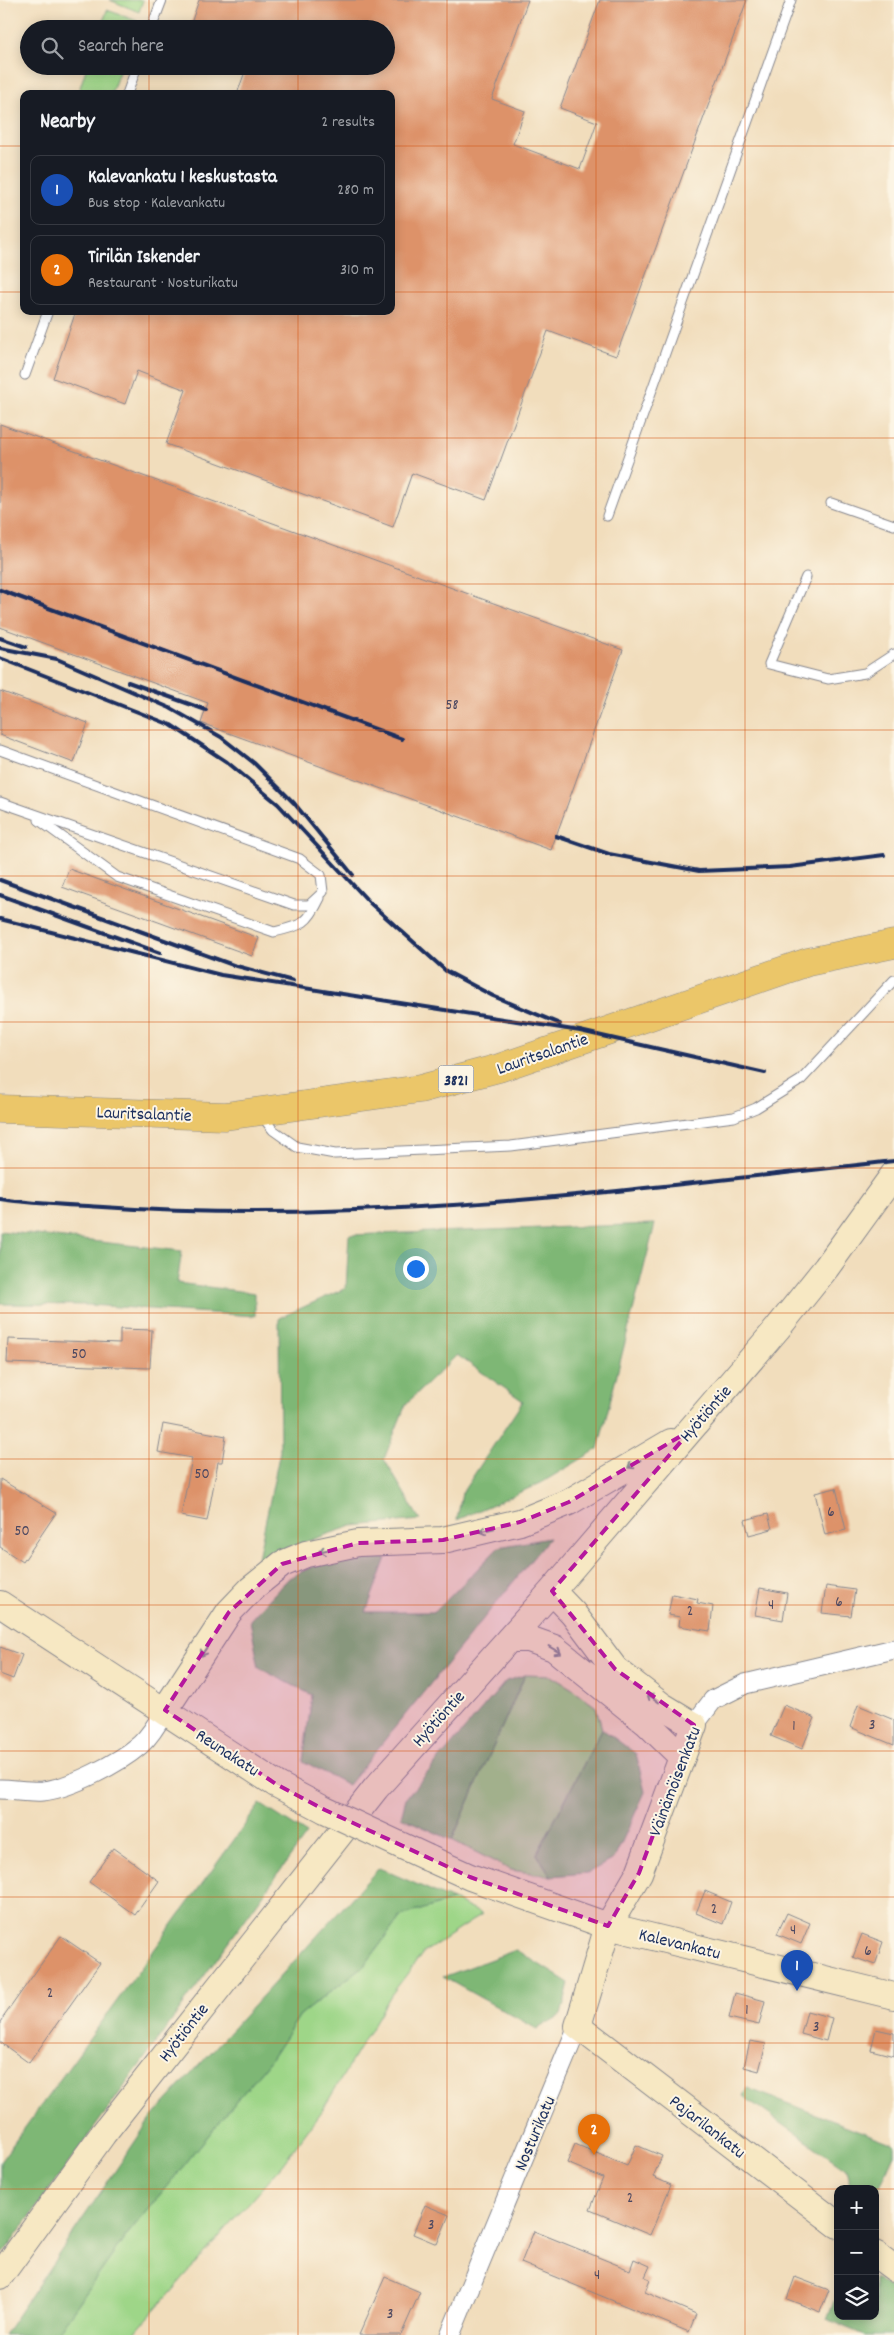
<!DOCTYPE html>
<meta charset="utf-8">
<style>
:root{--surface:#171b24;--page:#20242c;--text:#f1f3f6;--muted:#9ea1a6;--line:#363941;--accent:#7c3aed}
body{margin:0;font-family:Dekko,sans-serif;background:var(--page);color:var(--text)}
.controls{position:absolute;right:15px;bottom:15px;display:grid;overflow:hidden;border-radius:10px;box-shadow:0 2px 12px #0003}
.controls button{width:45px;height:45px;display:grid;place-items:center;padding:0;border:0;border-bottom:1px solid var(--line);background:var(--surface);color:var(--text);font:25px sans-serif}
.you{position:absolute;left:415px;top:1268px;width:18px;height:18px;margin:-12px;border:4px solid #fff;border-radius:50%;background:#1a73e8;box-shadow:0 0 0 8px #1a73e833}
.badge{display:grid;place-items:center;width:32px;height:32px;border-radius:50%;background:var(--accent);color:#fff;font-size:16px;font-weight:700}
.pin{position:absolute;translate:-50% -41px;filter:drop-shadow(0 1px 2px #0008)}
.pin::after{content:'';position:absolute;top:26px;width:18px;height:15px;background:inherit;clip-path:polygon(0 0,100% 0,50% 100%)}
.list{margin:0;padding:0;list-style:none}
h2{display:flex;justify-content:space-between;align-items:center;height:65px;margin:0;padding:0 20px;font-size:21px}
h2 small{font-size:16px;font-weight:400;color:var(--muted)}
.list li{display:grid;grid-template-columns:32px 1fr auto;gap:15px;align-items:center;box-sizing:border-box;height:70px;margin:0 10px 10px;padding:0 10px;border:1px solid var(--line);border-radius:10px}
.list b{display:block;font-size:19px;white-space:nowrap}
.list p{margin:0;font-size:16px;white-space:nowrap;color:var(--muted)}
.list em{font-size:16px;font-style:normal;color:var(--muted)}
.icon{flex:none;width:28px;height:28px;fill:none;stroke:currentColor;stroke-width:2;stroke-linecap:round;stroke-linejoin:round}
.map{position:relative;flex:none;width:894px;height:2335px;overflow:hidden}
.search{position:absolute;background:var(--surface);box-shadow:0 2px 12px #0003;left:20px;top:20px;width:375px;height:55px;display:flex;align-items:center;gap:12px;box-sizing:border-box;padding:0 18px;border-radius:28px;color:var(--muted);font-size:19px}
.panel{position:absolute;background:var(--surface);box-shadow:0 2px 12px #0003;left:20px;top:90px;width:375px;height:225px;border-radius:10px}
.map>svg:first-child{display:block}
.green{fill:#9ed688;stroke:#5c8273}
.forest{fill:#7eb774;stroke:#4c7369}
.building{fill:#dd9269}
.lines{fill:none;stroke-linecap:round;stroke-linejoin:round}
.lane-casing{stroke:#86868d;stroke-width:11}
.street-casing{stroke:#86868d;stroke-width:21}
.secondary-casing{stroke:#86868d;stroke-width:28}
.primary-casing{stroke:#86868d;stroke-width:29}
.lane{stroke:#fff;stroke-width:9}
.street{stroke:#fff;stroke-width:19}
.secondary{stroke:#f7e8c3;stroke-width:26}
.primary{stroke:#ebc669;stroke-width:28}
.rail{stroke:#1b2f5e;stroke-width:4}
.secondary-bridge-casing{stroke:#86868d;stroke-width:28;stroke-linecap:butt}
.secondary-bridge{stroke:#f7e8c3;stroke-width:26}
.oneway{stroke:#898c90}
.marked{fill:#b5179e;fill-opacity:0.2;stroke:#b5179e;stroke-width:4;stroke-dasharray:10 6;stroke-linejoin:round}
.grid{fill:none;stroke:#d45514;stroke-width:1;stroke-opacity:0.55}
.labels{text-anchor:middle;stroke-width:4;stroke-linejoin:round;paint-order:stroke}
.number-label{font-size:15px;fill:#4c4861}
.shield{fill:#fcf5e5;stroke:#5e6a86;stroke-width:1}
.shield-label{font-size:16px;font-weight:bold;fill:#1b2f5e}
.street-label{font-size:18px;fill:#1b2f5e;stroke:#fcf5e5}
</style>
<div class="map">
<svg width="894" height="2335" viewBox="0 0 894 2335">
<rect width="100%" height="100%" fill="#fcf5e5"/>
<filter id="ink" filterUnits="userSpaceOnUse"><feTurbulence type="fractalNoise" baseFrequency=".02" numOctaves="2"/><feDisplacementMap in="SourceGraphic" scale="10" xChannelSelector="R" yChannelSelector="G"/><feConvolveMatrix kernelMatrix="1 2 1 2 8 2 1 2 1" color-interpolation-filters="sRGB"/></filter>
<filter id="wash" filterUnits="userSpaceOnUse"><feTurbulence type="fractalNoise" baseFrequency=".0096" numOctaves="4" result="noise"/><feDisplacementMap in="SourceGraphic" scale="20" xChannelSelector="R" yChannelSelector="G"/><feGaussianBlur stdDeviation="1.12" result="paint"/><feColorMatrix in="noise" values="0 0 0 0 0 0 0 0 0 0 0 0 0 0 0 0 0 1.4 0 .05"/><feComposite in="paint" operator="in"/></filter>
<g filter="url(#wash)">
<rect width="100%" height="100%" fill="#f1ddbc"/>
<path class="green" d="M 110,0 L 143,0 L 139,12 Z
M 107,10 L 137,21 L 134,29 L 101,29 Z
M 87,66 L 121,66 L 111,94 L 78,94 Z
M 525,1675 L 551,1676 L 571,1688 L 596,1707 L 602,1729 L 537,1854 L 551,1876 L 511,1870 L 452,1840 Z
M 453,1900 L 482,1914 L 423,1953 L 391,1995 L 322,2111 L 282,2165 L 133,2335 L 56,2335 L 126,2236 L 271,2059 L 300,2015 L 365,1965 L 401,1916 Z"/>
<path class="forest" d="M 655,1224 L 598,1449 L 541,1483 L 457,1520 L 462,1493 L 523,1401 L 457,1355 L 406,1404 L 384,1459 L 420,1520 L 352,1526 L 258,1558 L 280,1451 L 279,1318 L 346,1288 L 349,1235 Z
M 0,1231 L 182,1251 L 177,1283 L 255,1293 L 255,1316 L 89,1305 L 0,1304 Z
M 549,1538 L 348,1785 L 303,1761 L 312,1695 L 259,1668 L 250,1620 L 289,1578 L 328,1559 L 386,1558 L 366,1612 L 435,1612 L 499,1547 Z
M 525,1675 L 452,1840 L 401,1817 L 406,1798 L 506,1681 Z
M 602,1729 L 636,1754 L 645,1792 L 614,1859 L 587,1873 L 551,1876 L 537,1854 Z
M 260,1804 L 307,1834 L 0,2258 L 0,2162 Z
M 379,1868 L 453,1900 L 401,1916 L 365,1965 L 300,2015 L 271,2059 L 126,2236 L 56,2335 L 4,2335 L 151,2118 Z
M 516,1950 L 569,1983 L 561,2015 L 537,2029 L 443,1977 Z
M 747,2088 L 894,2144 L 894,2154 L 875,2197 L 875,2189 L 851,2189 L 846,2169 L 743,2096 Z
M 875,2278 L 894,2292 L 894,2335 L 865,2335 L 827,2319 L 838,2290 L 838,2316 L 875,2316 Z"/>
<g id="blocks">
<path class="building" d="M 199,0 L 528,0 L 492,99 L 525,111 L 513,144 L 580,169 L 597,122 L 560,108 L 600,0 L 747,0 L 616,356 L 548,331 L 486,500 L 412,473 L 393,527 L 166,444 L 186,390 L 137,371 L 125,404 L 53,378 L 76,311 L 391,311 L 391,94 L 237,94 L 247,66 L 386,66 L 386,29 L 189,29 Z
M 0,424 L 623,650 L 551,850 L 201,723 L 208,703 L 0,627 Z
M 0,691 L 88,723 L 74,763 L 0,735 Z
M 69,869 L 259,938 L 252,956 L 62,887 Z
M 120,1329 L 152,1330 L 150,1368 L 7,1363 L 8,1339 L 120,1343 Z
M 163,1424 L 226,1436 L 222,1462 L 218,1462 L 207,1521 L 181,1516 L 192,1458 L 158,1452 Z
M 0,1479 L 56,1513 L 23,1562 L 0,1547 Z
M 836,1488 L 846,1530 L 825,1535 L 815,1493 Z
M 768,1514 L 772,1529 L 749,1535 L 745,1520 Z
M 826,1586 L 855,1590 L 851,1616 L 822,1613 Z
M 760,1588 L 787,1593 L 783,1620 L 755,1615 Z
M 672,1594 L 698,1599 L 697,1603 L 713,1606 L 710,1631 L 679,1626 L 680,1617 L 668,1615 Z
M 0,1647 L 22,1655 L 13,1679 L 0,1674 Z
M 784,1705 L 815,1718 L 802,1749 L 771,1736 Z
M 858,1705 L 894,1720 L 894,1745 L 850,1727 Z
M 113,1848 L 159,1881 L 135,1915 L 89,1882 Z
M 705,1891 L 731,1902 L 723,1924 L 696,1913 Z
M 787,1913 L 810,1923 L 801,1944 L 777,1934 Z
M 862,1934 L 883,1942 L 875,1965 L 853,1957 Z
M 61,1936 L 100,1963 L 29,2063 L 0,2042 L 0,2022 Z
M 735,1993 L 765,2001 L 759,2025 L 729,2018 Z
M 807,2011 L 832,2018 L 826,2041 L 801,2034 Z
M 876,2029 L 894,2033 L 894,2056 L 871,2050 Z
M 750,2041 L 766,2044 L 759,2071 L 744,2067 Z
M 575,2144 L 627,2166 L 636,2145 L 662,2156 L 653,2177 L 671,2185 L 650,2235 L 590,2210 L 603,2178 L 567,2163 Z
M 425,2205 L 449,2215 L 437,2244 L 413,2234 Z
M 534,2231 L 630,2270 L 634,2259 L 650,2266 L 645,2277 L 650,2279 L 645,2292 L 696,2314 L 689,2332 L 521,2263 Z
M 385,2277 L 420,2292 L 401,2335 L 359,2335 Z
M 795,2277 L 829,2290 L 820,2312 L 787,2299 Z"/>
</g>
</g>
<g filter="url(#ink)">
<use href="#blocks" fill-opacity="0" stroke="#86868d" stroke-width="1"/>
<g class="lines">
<g class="lane-casing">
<path id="lane" d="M 151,29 L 162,0
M 127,94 L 137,66
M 25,375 L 48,311
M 831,503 L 894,525
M 607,516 L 791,0
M 806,577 L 769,664 L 828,679 L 865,673 L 894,654
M 0,750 L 300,859 L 321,875 L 323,892 L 309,905 L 294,905 L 0,802
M 39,820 L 117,877 L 274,932 C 302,925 307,925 320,898
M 261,1115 L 273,1130 L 297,1147 L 335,1154 L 511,1146 L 734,1117 L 756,1108 L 801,1080 L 894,980"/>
</g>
<g class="street-casing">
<path id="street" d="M 694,1725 L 713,1700 L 745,1684 L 894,1649
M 0,1789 C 14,1789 29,1792 43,1791 C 71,1788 119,1763 140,1745 C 151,1735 158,1723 165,1710
M 450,2335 L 578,2026"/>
</g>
<g class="secondary-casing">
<path id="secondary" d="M 552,1591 L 573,1613 L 615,1669 L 661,1705 L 694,1725 L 639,1873 L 608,1926 L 578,2026 L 838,2225
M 0,1604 L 276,1784
M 509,1639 L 529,1639 L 554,1648 L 646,1722 L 682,1757
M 165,1710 L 229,1612 L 251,1589 L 282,1564 L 306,1554 L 358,1543 L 443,1540 L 520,1522 L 569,1502 L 671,1442
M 428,1858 L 470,1877 L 608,1926 L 894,1996
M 875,2254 L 894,2268
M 0,2276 L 103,2134 L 376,1788 L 552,1591 L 777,1329 L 826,1268 L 894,1174"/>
</g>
<g class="primary-casing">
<path id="primary" d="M 0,1109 L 225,1116 L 420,1089 L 499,1068 L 808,962 L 894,944"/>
</g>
<use href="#lane" class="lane"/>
<use href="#street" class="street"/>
<use href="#secondary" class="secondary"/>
<use href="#primary" class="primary"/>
<path class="rail" d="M 0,590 L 402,739
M 0,638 L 26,647
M 0,648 L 57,659 L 170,708 L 221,737 L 254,763 L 294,803 L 353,875
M 0,658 L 171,725 L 227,762 L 278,804 L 370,903 L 446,971 L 493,996 L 560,1024
M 128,682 L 206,710
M 556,836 L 609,854 L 699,871 L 790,867 L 884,855
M 0,880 L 233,965 L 293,981
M 0,895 L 160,953
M 0,919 L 221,975 L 580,1031 L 765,1073
M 0,1199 C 34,1204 69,1205 103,1207 C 368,1226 631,1189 894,1161"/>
<g class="secondary-bridge-casing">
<path id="secondary-bridge" d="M 276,1784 L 325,1810 L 428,1858"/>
</g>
<use href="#secondary-bridge" class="secondary-bridge"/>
</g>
<defs><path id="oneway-shaft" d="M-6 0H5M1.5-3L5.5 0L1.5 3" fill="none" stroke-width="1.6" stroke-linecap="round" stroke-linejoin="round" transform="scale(1.25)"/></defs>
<g class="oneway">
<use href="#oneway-shaft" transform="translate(634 1464) rotate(149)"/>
<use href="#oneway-shaft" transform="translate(487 1530) rotate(167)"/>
<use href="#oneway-shaft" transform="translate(326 1550) rotate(168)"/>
<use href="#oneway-shaft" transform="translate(205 1650) rotate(124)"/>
<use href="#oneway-shaft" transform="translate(555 1650) rotate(31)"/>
<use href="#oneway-shaft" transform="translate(653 1698) rotate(-144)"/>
</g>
</g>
<path class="marked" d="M 691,1430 L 552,1591 L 615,1669 L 694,1725 L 639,1873 L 608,1926 L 470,1877 L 325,1810 L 276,1784 L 165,1710 L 229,1612 L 282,1564 L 358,1543 L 443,1540 L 520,1522 L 569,1502 Z"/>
<path class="grid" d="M 149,0 L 149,29M 298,0 L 298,29M 447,0 L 447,2335M 596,0 L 596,2335M 745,0 L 745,2335M 149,66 L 149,94M 298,66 L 298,94M 0,146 L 24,146M 391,146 L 894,146M 0,292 L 24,292M 391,292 L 894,292M 149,311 L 149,2335M 298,311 L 298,2335M 0,438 L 894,438M 0,584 L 894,584M 0,730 L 894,730M 0,876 L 894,876M 0,1022 L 894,1022M 0,1168 L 894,1168M 0,1313 L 894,1313M 0,1459 L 894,1459M 0,1605 L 894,1605M 0,1751 L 894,1751M 0,1897 L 894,1897M 0,2043 L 894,2043M 0,2189 L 838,2189M 875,2189 L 894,2189"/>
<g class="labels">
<g class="number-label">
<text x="452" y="709">58</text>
<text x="79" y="1358">50</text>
<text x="202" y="1478">50</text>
<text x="831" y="1516">6</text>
<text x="22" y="1535">50</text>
<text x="839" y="1606">6</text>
<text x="771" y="1609">4</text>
<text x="690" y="1615">2</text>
<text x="872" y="1729">3</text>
<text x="794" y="1730">1</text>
<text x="714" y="1913">2</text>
<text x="793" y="1934">4</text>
<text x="868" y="1955">6</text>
<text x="50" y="1997">2</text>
<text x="747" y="2014">1</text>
<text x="816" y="2031">3</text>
<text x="630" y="2202">2</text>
<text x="431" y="2229">3</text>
<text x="597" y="2279">4</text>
<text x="390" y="2318">3</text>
</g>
<rect class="shield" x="438.5" y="1065.5" width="35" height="27" rx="4"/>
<g class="shield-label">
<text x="456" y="1085">3821</text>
</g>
<g class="street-label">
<text transform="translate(542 1053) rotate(-19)" y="6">Lauritsalantie</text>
<text transform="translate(144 1113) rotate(2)" y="6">Lauritsalantie</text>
<text transform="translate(705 1413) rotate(-49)" y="6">Hyötiöntie</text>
<text transform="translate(438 1718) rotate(-48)" y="6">Hyötiöntie</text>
<text transform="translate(228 1752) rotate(33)" y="6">Reunakatu</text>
<text transform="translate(674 1781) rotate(-69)" y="6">Väinämöisenkatu</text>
<text transform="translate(680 1943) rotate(14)" y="6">Kalevankatu</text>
<text transform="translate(183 2032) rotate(-52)" y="6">Hyötiöntie</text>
<text transform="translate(708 2126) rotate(38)" y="6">Pajarilankatu</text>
<text transform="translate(534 2133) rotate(-67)" y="6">Nosturikatu</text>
</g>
</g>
</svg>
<div class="controls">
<button>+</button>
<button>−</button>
<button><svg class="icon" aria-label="layers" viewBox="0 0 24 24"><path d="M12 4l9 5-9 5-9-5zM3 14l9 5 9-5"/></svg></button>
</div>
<div class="you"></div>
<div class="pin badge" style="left:797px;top:1991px;background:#1a4fb4">1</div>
<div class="pin badge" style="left:594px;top:2155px;background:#e8710a">2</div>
<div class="search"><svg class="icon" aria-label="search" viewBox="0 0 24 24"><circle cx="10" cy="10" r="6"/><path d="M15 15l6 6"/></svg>Search here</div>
<section class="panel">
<h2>Nearby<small>2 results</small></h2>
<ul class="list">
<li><span class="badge" style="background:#1a4fb4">1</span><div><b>Kalevankatu 1 keskustasta</b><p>Bus stop · Kalevankatu</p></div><em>280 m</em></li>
<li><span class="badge" style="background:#e8710a">2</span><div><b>Tirilän Iskender</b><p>Restaurant · Nosturikatu</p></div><em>310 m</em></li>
</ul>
</section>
</div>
